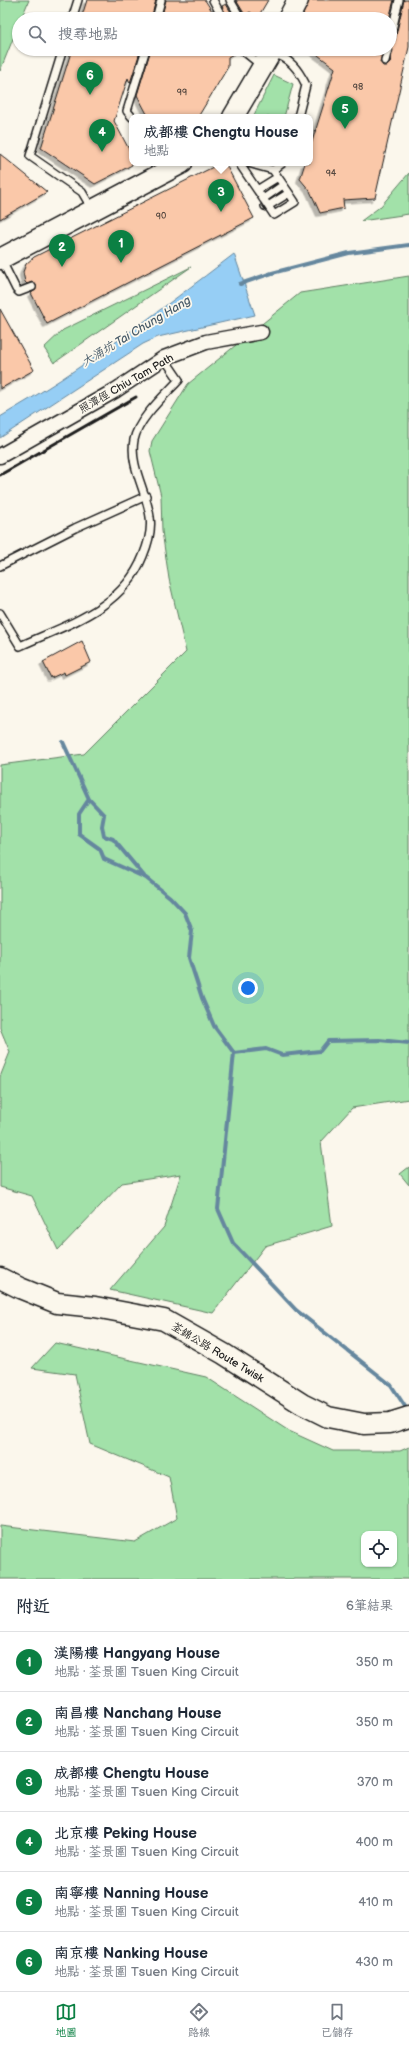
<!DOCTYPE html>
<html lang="zh-TW">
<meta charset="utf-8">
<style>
:root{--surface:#fff;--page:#f6f6f7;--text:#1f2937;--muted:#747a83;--line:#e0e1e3;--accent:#0b8043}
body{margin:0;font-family:"Balsamiq Sans","LXGW WenKai TC",sans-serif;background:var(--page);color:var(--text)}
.controls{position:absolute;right:12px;bottom:12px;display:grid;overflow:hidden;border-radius:8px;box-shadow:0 1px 3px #0004}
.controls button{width:36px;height:36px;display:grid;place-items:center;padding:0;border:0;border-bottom:1px solid var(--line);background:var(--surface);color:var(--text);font:20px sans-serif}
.you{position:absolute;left:248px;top:988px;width:14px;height:14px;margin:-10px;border:3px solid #fff;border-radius:50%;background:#1a73e8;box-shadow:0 0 0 6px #1a73e833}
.badge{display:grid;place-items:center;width:26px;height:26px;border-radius:50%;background:var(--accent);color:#fff;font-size:13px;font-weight:700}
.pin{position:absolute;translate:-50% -33px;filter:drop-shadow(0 1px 2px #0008)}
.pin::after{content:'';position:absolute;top:21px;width:14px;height:12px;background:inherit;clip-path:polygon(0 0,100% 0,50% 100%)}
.popup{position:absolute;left:129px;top:114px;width:184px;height:52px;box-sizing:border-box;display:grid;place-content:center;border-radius:8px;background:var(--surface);filter:drop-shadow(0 1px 3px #0005);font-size:13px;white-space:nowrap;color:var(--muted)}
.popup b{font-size:15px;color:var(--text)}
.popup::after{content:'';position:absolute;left:50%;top:100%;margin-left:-8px;border:8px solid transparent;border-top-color:var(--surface)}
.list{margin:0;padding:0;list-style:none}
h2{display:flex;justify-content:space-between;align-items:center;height:52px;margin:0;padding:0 16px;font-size:17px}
h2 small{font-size:13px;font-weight:400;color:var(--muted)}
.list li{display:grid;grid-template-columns:26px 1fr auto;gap:12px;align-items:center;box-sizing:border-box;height:60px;padding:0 16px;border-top:1px solid var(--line)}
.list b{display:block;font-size:15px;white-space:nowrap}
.list p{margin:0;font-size:13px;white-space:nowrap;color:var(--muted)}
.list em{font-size:13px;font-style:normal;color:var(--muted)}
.icon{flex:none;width:22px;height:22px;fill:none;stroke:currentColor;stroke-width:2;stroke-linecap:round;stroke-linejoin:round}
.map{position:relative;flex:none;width:409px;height:1579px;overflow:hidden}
.search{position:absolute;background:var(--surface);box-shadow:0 1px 3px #0004;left:12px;right:12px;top:12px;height:44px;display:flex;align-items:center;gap:10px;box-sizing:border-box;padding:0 14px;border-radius:22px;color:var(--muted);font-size:15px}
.sheet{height:412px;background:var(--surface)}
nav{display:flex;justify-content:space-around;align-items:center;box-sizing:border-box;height:56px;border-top:1px solid var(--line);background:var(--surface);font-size:11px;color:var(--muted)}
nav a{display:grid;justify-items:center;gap:2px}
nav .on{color:var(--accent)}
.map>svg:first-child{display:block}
.green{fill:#a2e1a9;stroke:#5f7e62;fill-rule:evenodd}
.water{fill:#96cef5;stroke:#65879e}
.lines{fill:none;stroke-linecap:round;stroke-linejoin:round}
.stream{stroke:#65879e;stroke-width:4}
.building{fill:#fac8a9;stroke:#1c1c1c;filter:url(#shadow)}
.lane-casing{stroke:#1c1c1c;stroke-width:10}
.street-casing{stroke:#1c1c1c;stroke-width:17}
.secondary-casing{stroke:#1c1c1c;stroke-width:23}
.lane{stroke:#fbf7ec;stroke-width:7}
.street{stroke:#fbf7ec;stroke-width:14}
.secondary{stroke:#fbf7ec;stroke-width:20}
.rail{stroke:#1c1c1c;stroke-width:3}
.lane-bridge-casing{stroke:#1c1c1c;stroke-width:10;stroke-linecap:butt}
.lane-bridge{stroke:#fbf7ec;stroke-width:7}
.labels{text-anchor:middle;stroke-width:3.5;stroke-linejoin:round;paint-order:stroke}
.number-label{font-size:9px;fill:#54473f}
.street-label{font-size:11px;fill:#1c1c1c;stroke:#fbf7ec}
.water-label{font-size:12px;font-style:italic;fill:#475a68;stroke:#fbf7ec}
</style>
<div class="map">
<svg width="409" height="1579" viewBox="0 0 409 1579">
<defs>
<filter id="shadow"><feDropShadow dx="-3.5" dy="3.5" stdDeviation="0" flood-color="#0004"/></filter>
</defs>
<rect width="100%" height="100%" fill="#fbf7ec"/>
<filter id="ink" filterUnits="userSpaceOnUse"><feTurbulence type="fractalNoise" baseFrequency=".025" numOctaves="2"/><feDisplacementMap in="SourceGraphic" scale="8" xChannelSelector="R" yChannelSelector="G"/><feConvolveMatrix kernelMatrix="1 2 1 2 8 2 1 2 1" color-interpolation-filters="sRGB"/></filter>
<g filter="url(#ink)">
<path class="green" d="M 0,0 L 29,0 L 21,19 L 19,19 L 19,24 L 0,71 Z
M 274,75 L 293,84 L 284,117 L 253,117 Z
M 409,173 L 409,214 L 361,221 L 381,206 Z
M 191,267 L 54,363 L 44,348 L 63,330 Z
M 409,276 L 409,1099 L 352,1108 L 321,1142 L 332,1226 L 265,1246 L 213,1313 L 110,1290 L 164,1227 L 181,1174 L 122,1183 L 58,1250 L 32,1196 L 0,1187 L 0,1077 L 10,1052 L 0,1028 L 0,765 L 84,754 L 186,652 L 169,579 L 162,531 L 161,496 L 150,451 L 152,441 L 188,384 L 300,293 Z
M 409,1167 L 409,1185 L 400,1174 Z
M 55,1343 L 206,1377 L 289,1431 L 333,1451 L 400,1451 L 409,1447 L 409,1579 L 0,1579 L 0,1526 L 135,1542 L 177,1518 L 169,1477 L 90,1444 L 75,1374 L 32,1368 ZM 364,1534 L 394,1534 L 394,1564 L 364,1564 Z"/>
<path class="water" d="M 234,254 L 255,315 L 158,337 L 143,344 L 0,438 L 0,417 C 83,369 158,312 234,254 Z"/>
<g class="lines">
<path class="stream" d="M 240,284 L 272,273 L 349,253 L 409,245
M 63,742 L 89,799 L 79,814 L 79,834 L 100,849 L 104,859 L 146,878 L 170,897 L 185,913 L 192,931 L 189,958 L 202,998 L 214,1026 L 234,1053 L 218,1209 L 233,1243 L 296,1310 L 391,1385 L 408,1411
M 89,799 L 104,815 L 102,826 L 104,836 L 113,839 L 144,876
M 234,1053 L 266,1049 L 282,1055 L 320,1051 L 328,1041 L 379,1040 L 409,1043"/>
</g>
<path class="building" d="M 87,0 L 156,0 L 151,19 L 81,19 Z
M 166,0 L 205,0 L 217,19 L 161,19 Z
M 236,0 L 268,0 L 258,17 L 250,12 L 245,15 Z
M 309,0 L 394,0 L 389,19 L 301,19 Z
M 404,0 L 409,0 L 409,47 L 375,198 L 343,200 L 344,208 L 320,213 L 310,191 L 300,179 L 305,163 L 310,163 L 310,148 L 335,68 L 310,49 L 383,49 L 380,62 L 383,66 L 387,66 L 390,63 L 393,50 L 390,44 L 395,40 Z
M 226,4 L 235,19 L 228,19 L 222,6 Z
M 72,49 L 141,49 L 130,83 L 128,78 L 114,121 L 132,155 L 132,165 L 95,184 L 41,148 Z
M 151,49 L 236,49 L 237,52 L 228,57 L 228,67 L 198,117 L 155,117 L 147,114 L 137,95 Z
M 0,154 L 47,192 L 0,219 Z
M 221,163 L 225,163 L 254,218 L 47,324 L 31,293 L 36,290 L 36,285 L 32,282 L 27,284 L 25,282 L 23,272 L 26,264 L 34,257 Z
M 0,309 L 34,370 L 0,389 Z
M 82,641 L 91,662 L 65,675 L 64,672 L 51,678 L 43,662 Z"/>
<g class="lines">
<g class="lane-casing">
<path id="lane" d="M 213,0 L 223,19
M 230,0 L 241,19
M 72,19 L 78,0
M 156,19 L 161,0
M 390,39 L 399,0
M 63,49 L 30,156 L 82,192 L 92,209
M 241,49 L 262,66
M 272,53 C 290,58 298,69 306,85 L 298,117
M 385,61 L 388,49
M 132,117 L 127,111 L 146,49
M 265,206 L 274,208 L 285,200 L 284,191
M 1,259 L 16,289 L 19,292 L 32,287
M 0,566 L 75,528 L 146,496
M 0,613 L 20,646 C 68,624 122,609 143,556 C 148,544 152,530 150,517 C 147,492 129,466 134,440 C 138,419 164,396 179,380 L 164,358"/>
</g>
<g class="street-casing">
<path id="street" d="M 0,456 L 116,390 L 164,358 L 206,342 L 261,332"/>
</g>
<g class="secondary-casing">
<path id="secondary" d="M 288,19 L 298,0
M 233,117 L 273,49
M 0,259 L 182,163
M 0,1278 L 20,1288 L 57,1303 L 95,1307 L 164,1320 L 224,1354 L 302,1404 L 328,1417 L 364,1424 L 390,1423 L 409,1417"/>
</g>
<use href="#lane" class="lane"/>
<use href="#street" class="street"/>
<use href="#secondary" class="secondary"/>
<path class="rail" d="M 0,475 L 136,397"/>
<g class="lane-bridge-casing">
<path id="lane-bridge" d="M 239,163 L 268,206 L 289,193 L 273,170
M 248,163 L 273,170 L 283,163
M 257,190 L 278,177
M 263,199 L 283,185
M 268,206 L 274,215 L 295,202 L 289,193"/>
</g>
<use href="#lane-bridge" class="lane-bridge"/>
</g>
</g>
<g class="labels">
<g class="number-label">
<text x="358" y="90">98</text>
<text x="182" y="95">99</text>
<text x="331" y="176">94</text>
<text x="161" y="219">90</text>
</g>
<g class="street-label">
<text transform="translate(126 383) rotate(-30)" y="4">照潭徑 Chiu Tam Path</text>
<text transform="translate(218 1352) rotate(31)" y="4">荃錦公路 Route Twisk</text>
</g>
<g class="water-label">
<text transform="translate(136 331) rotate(-31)" y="4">大涌坑 Tai Chung Hang</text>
</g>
</g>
</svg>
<div class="controls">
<button><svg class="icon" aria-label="locate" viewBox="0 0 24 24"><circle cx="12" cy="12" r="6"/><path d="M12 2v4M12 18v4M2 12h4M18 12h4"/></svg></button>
</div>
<div class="you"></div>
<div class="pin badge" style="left:121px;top:263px">1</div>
<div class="pin badge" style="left:62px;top:267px">2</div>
<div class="pin badge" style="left:221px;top:212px">3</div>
<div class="popup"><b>成都樓 Chengtu House</b>地點</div>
<div class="pin badge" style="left:102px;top:152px">4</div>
<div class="pin badge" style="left:345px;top:129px">5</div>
<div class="pin badge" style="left:90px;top:95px">6</div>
<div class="search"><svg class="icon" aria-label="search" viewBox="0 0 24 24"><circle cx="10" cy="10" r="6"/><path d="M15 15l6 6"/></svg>搜尋地點</div>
</div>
<section class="sheet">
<h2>附近<small>6筆結果</small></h2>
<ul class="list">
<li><span class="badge">1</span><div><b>漢陽樓 Hangyang House</b><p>地點 · 荃景圍 Tsuen King Circuit</p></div><em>350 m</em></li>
<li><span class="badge">2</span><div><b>南昌樓 Nanchang House</b><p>地點 · 荃景圍 Tsuen King Circuit</p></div><em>350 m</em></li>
<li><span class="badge">3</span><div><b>成都樓 Chengtu House</b><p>地點 · 荃景圍 Tsuen King Circuit</p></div><em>370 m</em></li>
<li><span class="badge">4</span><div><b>北京樓 Peking House</b><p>地點 · 荃景圍 Tsuen King Circuit</p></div><em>400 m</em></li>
<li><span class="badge">5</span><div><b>南寧樓 Nanning House</b><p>地點 · 荃景圍 Tsuen King Circuit</p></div><em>410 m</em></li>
<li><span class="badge">6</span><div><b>南京樓 Nanking House</b><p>地點 · 荃景圍 Tsuen King Circuit</p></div><em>430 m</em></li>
</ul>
</section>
<nav>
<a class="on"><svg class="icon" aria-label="map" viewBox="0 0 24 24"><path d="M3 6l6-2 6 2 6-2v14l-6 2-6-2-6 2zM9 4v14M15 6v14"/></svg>地圖</a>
<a><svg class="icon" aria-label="directions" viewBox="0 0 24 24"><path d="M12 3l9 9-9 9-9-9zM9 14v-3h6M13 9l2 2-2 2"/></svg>路線</a>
<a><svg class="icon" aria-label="saved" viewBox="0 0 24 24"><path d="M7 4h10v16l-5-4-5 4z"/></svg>已儲存</a>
</nav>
